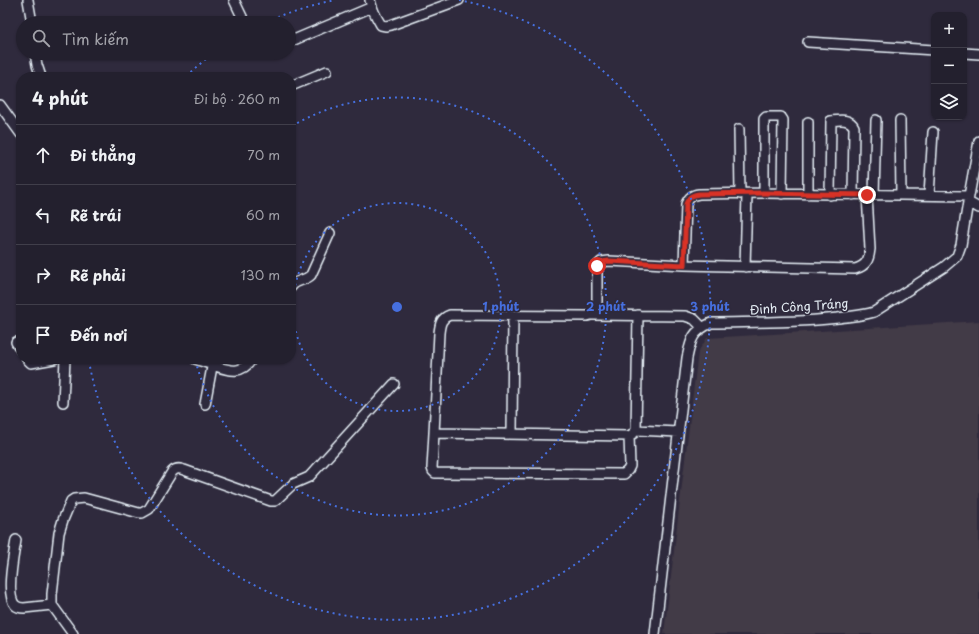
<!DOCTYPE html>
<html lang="vi">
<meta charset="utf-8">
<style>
:root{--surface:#23202e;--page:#2b2836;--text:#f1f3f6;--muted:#a3a3aa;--line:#403e4a}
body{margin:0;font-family:"Playpen Sans",sans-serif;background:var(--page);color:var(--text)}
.controls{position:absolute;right:12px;top:12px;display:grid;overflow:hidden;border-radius:8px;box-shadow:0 1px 3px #0004}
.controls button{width:36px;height:36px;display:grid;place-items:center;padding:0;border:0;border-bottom:1px solid var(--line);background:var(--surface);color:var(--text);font:20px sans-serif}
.stop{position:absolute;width:12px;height:12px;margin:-9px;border:3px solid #d93025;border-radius:50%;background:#fff}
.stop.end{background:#d93025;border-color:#fff;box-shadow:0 1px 4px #0008}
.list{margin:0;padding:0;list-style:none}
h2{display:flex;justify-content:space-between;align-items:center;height:52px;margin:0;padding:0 16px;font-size:17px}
h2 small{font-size:13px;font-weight:400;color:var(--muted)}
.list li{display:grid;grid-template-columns:26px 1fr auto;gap:12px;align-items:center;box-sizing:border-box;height:60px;padding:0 16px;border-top:1px solid var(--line)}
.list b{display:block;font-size:15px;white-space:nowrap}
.list em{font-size:13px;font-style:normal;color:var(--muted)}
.icon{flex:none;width:22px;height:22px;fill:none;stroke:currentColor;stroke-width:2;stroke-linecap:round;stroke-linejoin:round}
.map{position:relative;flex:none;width:979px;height:634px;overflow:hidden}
.search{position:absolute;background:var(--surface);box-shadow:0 1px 3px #0004;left:16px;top:16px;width:280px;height:44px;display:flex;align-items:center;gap:10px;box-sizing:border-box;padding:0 14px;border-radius:22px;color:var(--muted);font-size:15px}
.panel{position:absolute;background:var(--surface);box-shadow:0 1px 3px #0004;left:16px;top:72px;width:280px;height:292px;border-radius:16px}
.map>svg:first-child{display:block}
.built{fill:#423a46}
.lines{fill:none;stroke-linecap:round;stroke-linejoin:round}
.minor-casing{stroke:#e8f1f8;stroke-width:12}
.minor{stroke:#2f2a3d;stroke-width:9}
.route{stroke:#d93025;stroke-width:5}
.ring{fill:none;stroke:#466fde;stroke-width:2;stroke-dasharray:2 4}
.labels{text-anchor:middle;stroke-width:3.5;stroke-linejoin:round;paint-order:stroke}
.street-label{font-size:12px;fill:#e8f1f8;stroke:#2f2a3d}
.centre{fill:#466fde;stroke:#2f2a3d;stroke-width:2}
.ring-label{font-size:12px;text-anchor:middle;font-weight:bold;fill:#466fde;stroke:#2f2a3d;stroke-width:3.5;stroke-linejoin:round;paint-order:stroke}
</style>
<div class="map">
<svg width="979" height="634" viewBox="0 0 979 634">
<rect width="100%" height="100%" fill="#2f2a3d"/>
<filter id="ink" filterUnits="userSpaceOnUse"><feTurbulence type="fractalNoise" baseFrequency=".025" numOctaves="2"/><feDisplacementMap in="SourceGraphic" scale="8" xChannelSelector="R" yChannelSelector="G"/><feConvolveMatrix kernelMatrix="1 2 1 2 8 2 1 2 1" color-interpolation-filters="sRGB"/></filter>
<g filter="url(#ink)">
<path class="built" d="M 979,321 L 979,634 L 664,634 L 698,352 L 707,338 Z"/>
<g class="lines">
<g class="minor-casing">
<path id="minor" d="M 28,0 L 32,23
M 234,0 L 245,23
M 370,0 C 372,9 376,17 381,25 L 386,26 L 391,25 L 459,0
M 289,42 L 372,7
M 808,42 L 934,50
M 35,53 L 37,65 L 41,77
M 964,53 L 979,54
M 291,86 L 327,71
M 0,105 L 21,134
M 900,120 L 901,195
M 808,122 L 808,194
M 739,129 L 740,194
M 764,193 L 764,119 L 766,117 L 781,117 L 783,120 L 782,194
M 830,195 L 831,121 C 839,120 850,118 854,127 L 853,195
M 874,195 L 876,120
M 929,195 L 933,132
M 968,202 L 979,208
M 684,265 L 686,204 C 689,197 692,195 699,194 L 764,193 L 969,196
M 745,267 L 747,194
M 291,287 C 296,279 304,282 311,275 L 330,233
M 592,315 L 685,316 L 694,319 L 702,327
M 638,315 L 636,430 L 634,433 L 629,436 L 434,433 L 439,333 C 440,324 441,318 450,315 L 587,316 C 593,315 596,313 597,307 L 597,266 L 601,262 L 609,261 L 684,265 L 855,269 C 866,266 869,260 870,249 L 867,195
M 16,342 L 21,350
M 27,359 L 31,363 L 54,359
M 195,359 L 210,364 L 212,365 L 212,367 L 205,404
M 212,365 C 228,370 241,376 252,359
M 63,402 L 65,359
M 636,430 L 678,432
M 434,433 L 432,468 L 433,471 L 435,473 L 624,474 L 628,470 L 630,466 L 629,436
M 512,434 L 513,315
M 16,540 C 14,554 5,594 15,605 C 17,607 20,608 24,608 L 52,605
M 73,634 L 52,605 L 52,594 L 59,533 L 63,520 L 71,501 L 74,499 L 84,498 L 139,513 L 142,513 L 149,509 L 172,472 C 176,468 179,468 184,470 L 271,501 L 275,501 L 293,484 L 309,477 L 394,384
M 655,634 L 687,358 C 691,339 692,332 711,323 C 753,322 796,323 838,318 C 850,316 862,316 874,312 L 944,267 L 957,256 L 961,245 L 969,196 L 979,141"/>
</g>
<use href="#minor" class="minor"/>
</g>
</g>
<g class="lines" filter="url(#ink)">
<path class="route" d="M 597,266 L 601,262 L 609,261 L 684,265 L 686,204 C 689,197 691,195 699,194 L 764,193 L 867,195"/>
</g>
<g class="ring">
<circle cx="397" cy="307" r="104"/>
<path d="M292 126A209 209 0 1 1 195 359"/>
<path d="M186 76A313 313 0 0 1 213 54M267 22A313 313 0 0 1 335 0M459 0A313 313 0 1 1 89 361"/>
</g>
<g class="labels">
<g class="street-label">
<text transform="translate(799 307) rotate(-4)" y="4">Đinh Công Tráng</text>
</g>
</g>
<circle cx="397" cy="307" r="6" class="centre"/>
<g class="ring-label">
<text x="501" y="311">1 phút</text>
<text x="606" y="311">2 phút</text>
<text x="710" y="311">3 phút</text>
</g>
</svg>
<div class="controls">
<button>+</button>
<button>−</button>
<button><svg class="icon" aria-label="layers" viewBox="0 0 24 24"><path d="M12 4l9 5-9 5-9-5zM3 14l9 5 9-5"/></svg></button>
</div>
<div class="stop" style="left:597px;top:266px"></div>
<div class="stop end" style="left:867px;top:195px"></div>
<div class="search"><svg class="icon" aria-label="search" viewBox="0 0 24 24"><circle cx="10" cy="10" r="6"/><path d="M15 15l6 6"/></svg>Tìm kiếm</div>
<section class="panel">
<h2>4 phút<small>Đi bộ · 260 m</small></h2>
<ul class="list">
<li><svg class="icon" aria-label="ahead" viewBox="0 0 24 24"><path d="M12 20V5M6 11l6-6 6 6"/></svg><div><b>Đi thẳng</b></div><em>70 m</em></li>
<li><svg class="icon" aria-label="left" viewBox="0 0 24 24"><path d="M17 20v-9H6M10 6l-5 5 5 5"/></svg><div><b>Rẽ trái</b></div><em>60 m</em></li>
<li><svg class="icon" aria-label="right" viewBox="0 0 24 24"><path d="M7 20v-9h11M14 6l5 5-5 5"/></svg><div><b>Rẽ phải</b></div><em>130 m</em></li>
<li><svg class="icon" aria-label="arrive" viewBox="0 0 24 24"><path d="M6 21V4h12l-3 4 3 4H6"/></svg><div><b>Đến nơi</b></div></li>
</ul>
</section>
</div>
